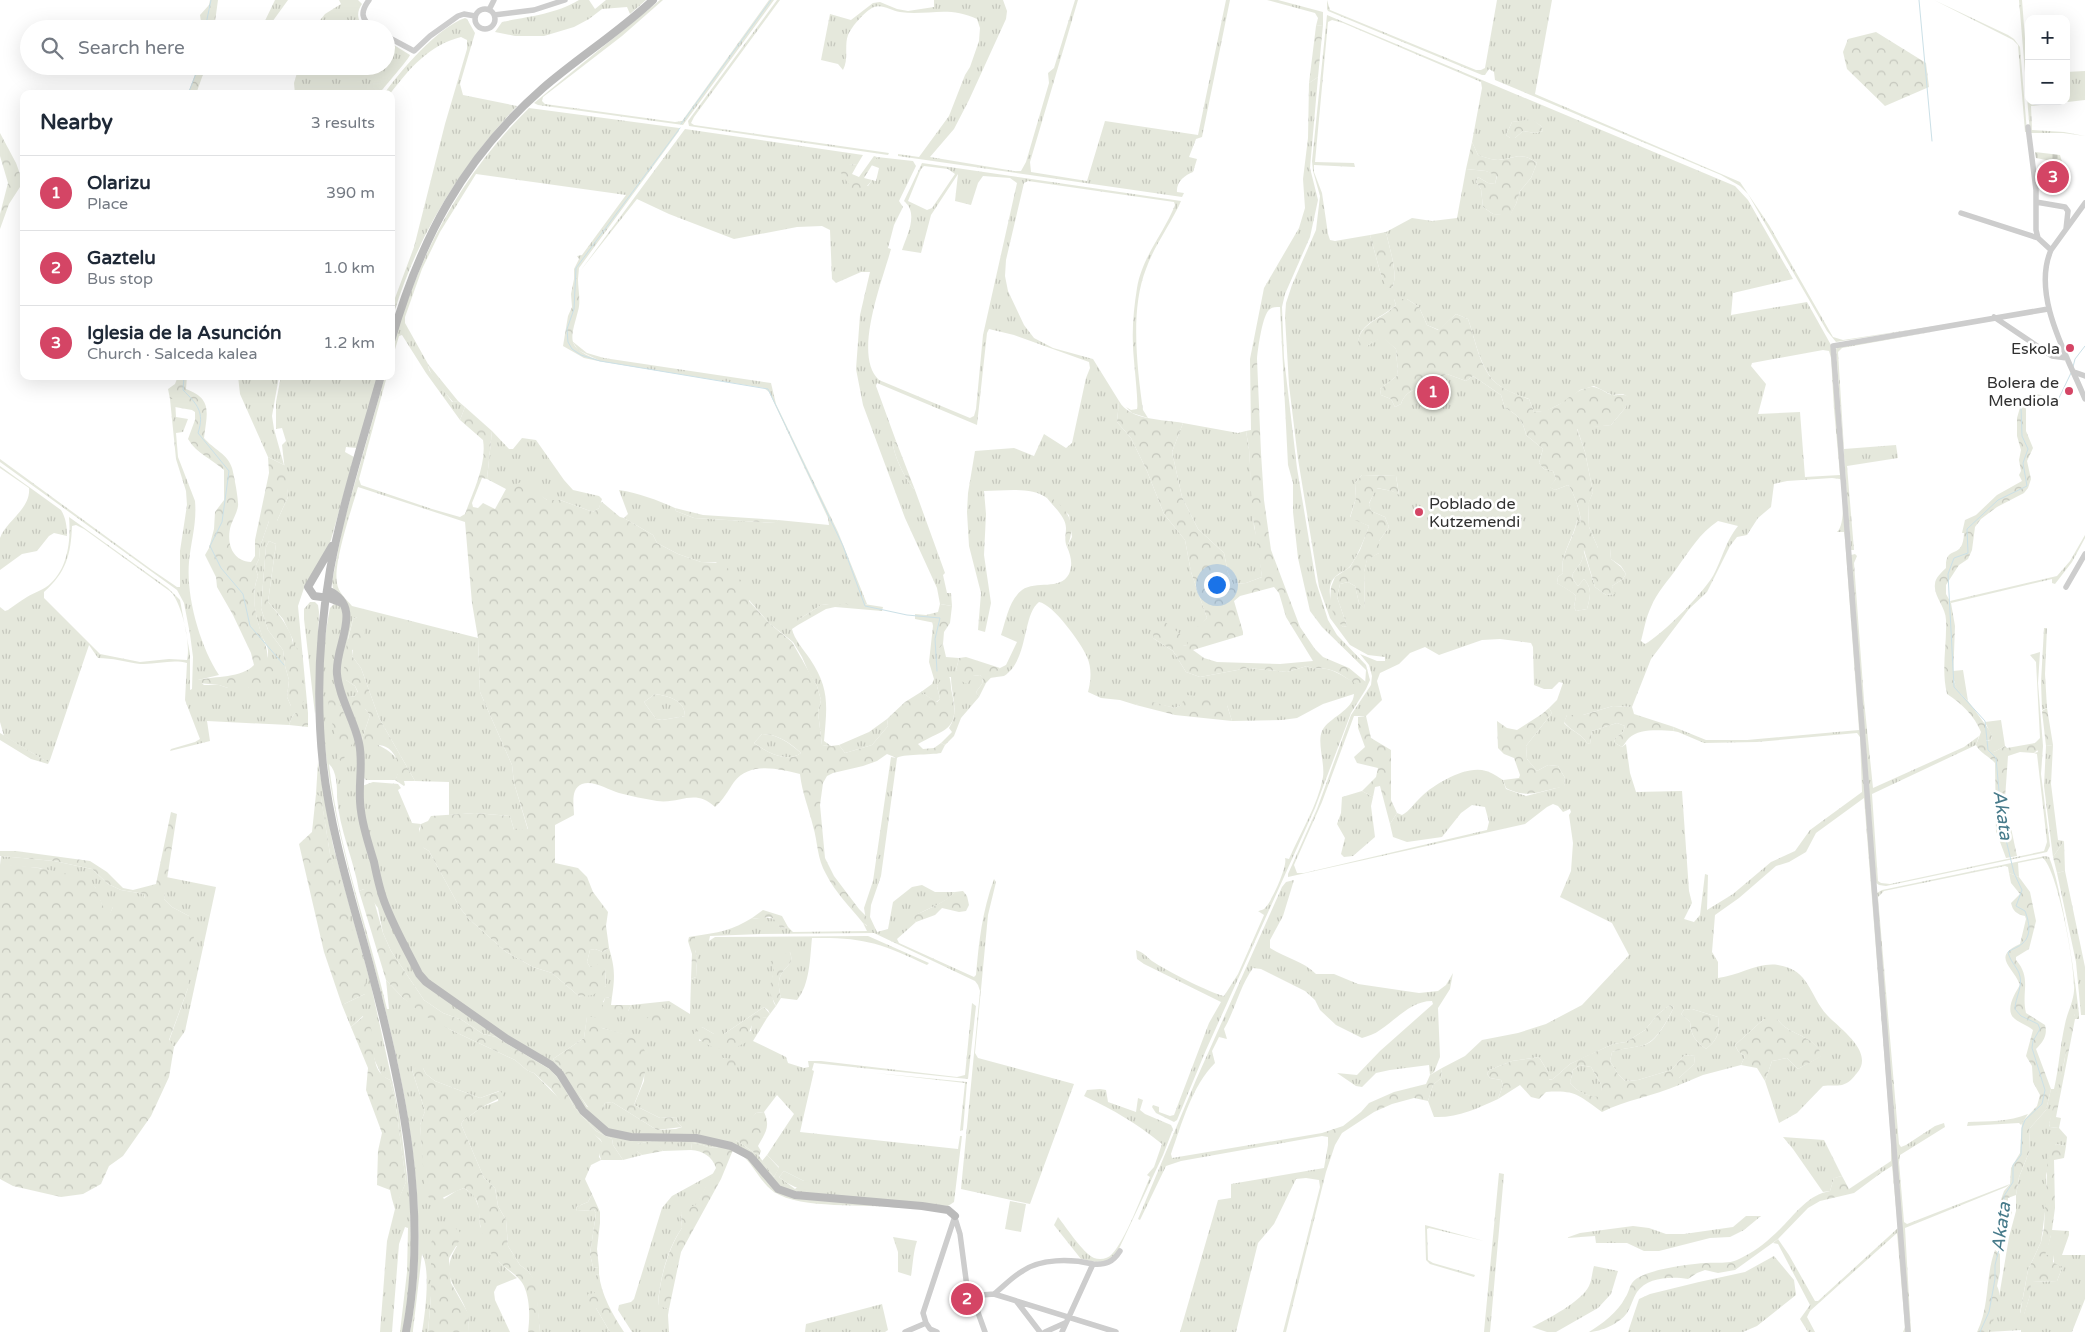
<!DOCTYPE html>
<meta charset="utf-8">
<style>
:root{--surface:#fff;--page:#f6f6f7;--text:#1f2937;--muted:#747a83;--line:#e0e1e3;--accent:#d44565}
body{margin:0;font-family:"Varela Round",sans-serif;background:var(--page);color:var(--text)}
.controls{position:absolute;right:15px;top:15px;display:grid;overflow:hidden;border-radius:10px;box-shadow:0 5px 20px #0002}
.controls button{width:45px;height:45px;display:grid;place-items:center;padding:0;border:0;border-bottom:1px solid var(--line);background:var(--surface);color:var(--text);font:25px sans-serif}
.you{position:absolute;left:1216px;top:584px;width:18px;height:18px;margin:-12px;border:4px solid #fff;border-radius:50%;background:#1a73e8;box-shadow:0 0 0 8px #1a73e833}
.badge{display:grid;place-items:center;width:32px;height:32px;border-radius:50%;background:var(--accent);color:#fff;font-size:16px;font-weight:700}
.pin{position:absolute;translate:-50% -50%;border:2px solid #fff;box-shadow:0 1px 5px #0006}
.list{margin:0;padding:0;list-style:none}
h2{display:flex;justify-content:space-between;align-items:center;height:65px;margin:0;padding:0 20px;font-size:21px}
h2 small{font-size:16px;font-weight:400;color:var(--muted)}
.list li{display:grid;grid-template-columns:32px 1fr auto;gap:15px;align-items:center;box-sizing:border-box;height:75px;padding:0 20px;border-top:1px solid var(--line)}
.list b{display:block;font-size:19px;white-space:nowrap}
.list p{margin:0;font-size:16px;white-space:nowrap;color:var(--muted)}
.list em{font-size:16px;font-style:normal;color:var(--muted)}
.icon{flex:none;width:28px;height:28px;fill:none;stroke:currentColor;stroke-width:2;stroke-linecap:round;stroke-linejoin:round}
.map{position:relative;flex:none;width:2085px;height:1332px;overflow:hidden}
.search{position:absolute;background:var(--surface);box-shadow:0 5px 20px #0002;left:20px;top:20px;width:375px;height:55px;display:flex;align-items:center;gap:12px;box-sizing:border-box;padding:0 18px;border-radius:28px;color:var(--muted);font-size:19px}
.panel{position:absolute;background:var(--surface);box-shadow:0 5px 20px #0002;left:20px;top:90px;width:375px;height:290px;border-radius:10px}
.map>svg:first-child{display:block}
.grass{fill:url(#grass-tufts);fill-rule:evenodd}
.forest{fill:url(#forest-crowns);fill-rule:evenodd}
.cemetery{fill:url(#cemetery-stones)}
.garden{fill:#e5e8dc}
.lines{fill:none;stroke-linecap:round;stroke-linejoin:round}
.stream{stroke:#cbe0e7;stroke-width:1}
.street{stroke:#cdcdcd;stroke-width:5.5}
.secondary{stroke:#bababa;stroke-width:8}
.poi-dot{fill:#d44565;stroke:#fff;stroke-width:2}
.labels{text-anchor:middle;stroke-width:5;stroke-linejoin:round;paint-order:stroke}
.poi-label{font-size:16px;fill:#303030;stroke:#fff;text-anchor:end}
.water-label{font-size:18px;font-style:italic;fill:#467a8a;stroke:#fff}
</style>
<div class="map">
<svg width="2085" height="1332" viewBox="0 0 2085 1332">
<defs>
<pattern id="grass-tufts" width="24" height="20" patternUnits="userSpaceOnUse" patternTransform="scale(1.25)"><rect width="24" height="20" fill="#e5e8dc"/><path d="M3 7l-1-3M5 7V3M7 7l1-3M15 17l-1-3M17 17v-4M19 17l1-3" fill="none" stroke="#c5c7bd"/></pattern>
<pattern id="forest-crowns" width="20" height="18" patternUnits="userSpaceOnUse" patternTransform="scale(1.25)"><rect width="20" height="18" fill="#e5e8dc"/><path d="M2 6a3 3 0 1 1 6 0M12 15a3 3 0 1 1 6 0" fill="none" stroke="#c5c7bd"/></pattern>
<pattern id="cemetery-stones" width="16" height="16" patternUnits="userSpaceOnUse" patternTransform="scale(1.25)"><rect width="16" height="16" fill="#e5e8dc"/><path d="M2 7V4a2 2 0 0 1 4 0v3zM10 15v-3a2 2 0 0 1 4 0v3z" fill="#c5c7bd"/></pattern>
</defs>
<rect width="100%" height="100%" fill="#fff"/>
<path class="grass" d="M 275,0 L 288,0 L 267,29 L 261,29 Z
M 339,0 L 358,0 L 362,4 C 355,14 358,23 367,29 L 313,29 L 325,14 L 341,4 Z
M 579,0 L 589,0 L 595,9 L 606,0 L 646,0 L 630,14 L 627,7 L 602,9 L 589,19 L 574,27 L 544,36 L 515,36 L 495,32 L 502,22 C 530,16 553,15 579,0 Z
M 660,0 L 663,0 L 622,36 L 543,97 L 542,101 L 545,104 L 675,122 L 682,121 L 769,0 L 774,0 L 683,125 L 538,105 L 534,103 Z
M 777,0 L 780,0 L 694,117 L 691,123 L 694,125 L 889,153 L 888,155 L 689,126 L 688,121 Z
M 934,0 L 1003,0 L 1007,11 L 1006,19 L 969,100 L 954,129 L 930,157 L 1014,171 L 1021,171 L 1026,162 L 1049,83 L 1048,73 L 1054,68 L 1075,0 L 1078,0 L 1030,162 L 1031,172 L 1087,181 L 1105,121 L 1198,135 L 1226,0 L 1230,0 L 1202,137 L 1196,139 L 1189,157 L 1197,159 L 1193,172 C 1185,175 1176,182 1177,192 L 1184,193 L 1182,197 L 898,156 L 898,154 L 919,157 L 949,116 L 965,75 L 970,67 L 979,41 L 980,28 L 977,19 C 948,5 928,16 900,12 C 892,11 882,4 874,7 C 865,11 852,26 848,35 C 844,46 849,59 843,70 L 838,64 L 821,60 L 830,14 L 851,20 L 873,3 L 880,2 L 897,9 L 908,11 L 934,7 Z
M 1267,0 L 1278,0 L 1323,12 L 1323,25 L 1316,26 L 1318,18 L 1315,13 Z
M 1327,0 L 1330,10 L 1476,70 L 1481,70 L 1485,68 L 1497,0 L 1552,0 L 1535,94 L 1740,182 L 1769,225 L 1833,337 L 1843,340 L 1968,321 L 1836,342 L 1827,331 L 1748,194 L 1740,186 L 1721,175 L 1495,80 L 1494,72 L 1489,69 L 1485,75 L 1482,75 L 1328,11 L 1327,9 Z
M 1934,0 L 2008,35 L 2014,39 L 2020,47 L 2027,132 L 2025,132 L 2018,45 L 2013,40 Z
M 2019,0 L 2022,0 L 2030,103 L 2066,101 L 2066,72 L 2085,71 L 2085,100 L 2031,106 L 2032,130 L 2064,132 L 2085,136 L 2063,133 L 2030,133 Z
M 1327,15 L 1735,186 L 1748,200 L 1793,279 L 1733,293 L 1731,315 L 1807,302 L 1831,345 L 1906,1332 L 1903,1332 L 1905,1327 L 1897,1233 L 1810,1311 L 1807,1317 L 1815,1332 L 1808,1332 L 1800,1319 L 1810,1305 L 1778,1244 L 1773,1243 L 1778,1239 L 1789,1255 L 1815,1301 L 1818,1301 L 1898,1228 L 1892,1166 L 1881,1173 L 1879,1169 L 1891,1161 L 1891,1140 L 1864,798 L 1816,833 L 1806,852 L 1789,862 L 1776,866 L 1739,898 L 1715,915 L 1712,952 L 1718,962 L 1718,978 C 1738,976 1758,962 1778,965 C 1810,970 1809,995 1827,1015 C 1840,1029 1875,1052 1857,1073 C 1853,1078 1849,1083 1842,1085 C 1837,1086 1829,1085 1823,1086 L 1797,1113 L 1779,1123 L 1765,1081 L 1772,1061 L 1787,1058 L 1798,1069 L 1821,1056 C 1816,1038 1799,1037 1785,1027 C 1782,1025 1779,1021 1777,1019 L 1764,1019 L 1735,1045 L 1738,1051 L 1745,1056 L 1741,1065 L 1703,1075 L 1679,1085 L 1679,1078 L 1694,1064 L 1695,1056 L 1685,1055 L 1671,1070 L 1638,1080 L 1625,1081 L 1618,1074 L 1610,1061 L 1612,1052 C 1622,1048 1633,1048 1644,1045 C 1657,1042 1668,1019 1674,1007 L 1670,1005 L 1658,1014 L 1645,1030 L 1626,1042 L 1613,1044 L 1570,1064 L 1553,1079 L 1548,1080 L 1548,1072 L 1539,1057 L 1512,1061 L 1489,1070 L 1487,1074 L 1490,1078 L 1501,1080 L 1503,1085 L 1498,1099 C 1476,1109 1458,1118 1434,1117 L 1428,1101 L 1433,1085 L 1441,1078 L 1442,1068 L 1465,1056 L 1482,1040 L 1518,1033 L 1546,1024 L 1582,1005 L 1629,955 L 1612,923 L 1560,897 L 1571,871 L 1573,843 L 1569,815 L 1571,812 L 1570,809 L 1563,812 L 1558,806 L 1553,804 L 1547,807 L 1525,824 L 1288,877 L 1288,874 L 1317,809 L 1351,715 L 1371,685 L 1372,676 L 1369,665 L 1360,654 L 1377,661 L 1385,661 L 1385,657 L 1368,655 L 1350,645 L 1330,618 L 1319,587 L 1298,459 L 1289,385 L 1285,317 L 1286,303 L 1292,285 L 1316,230 L 1320,196 L 1313,171 L 1312,161 ZM 1332,20 L 1343,23 L 1481,82 L 1482,88 L 1472,142 L 1478,155 C 1484,157 1492,160 1498,160 C 1516,158 1520,151 1537,163 L 1531,178 L 1520,191 L 1516,204 L 1510,215 L 1493,214 L 1483,207 L 1481,189 L 1476,182 L 1478,177 L 1488,183 L 1495,184 L 1497,175 L 1486,171 L 1466,169 L 1457,218 L 1432,221 L 1412,218 L 1386,232 C 1389,247 1399,275 1392,288 L 1388,288 L 1381,275 L 1370,235 L 1335,241 L 1330,240 L 1328,234 L 1322,193 L 1314,172 L 1314,165 L 1355,167 L 1354,163 L 1315,162 L 1328,22 ZM 1532,120 L 1541,126 L 1543,131 L 1536,133 L 1523,131 L 1515,138 L 1510,138 L 1506,135 L 1512,122 ZM 1394,299 L 1407,299 L 1419,307 L 1427,325 L 1439,330 L 1456,314 L 1468,319 C 1475,338 1479,365 1494,381 C 1503,390 1517,395 1529,399 L 1534,412 L 1546,411 L 1566,401 L 1580,390 L 1594,386 L 1612,395 L 1623,394 L 1628,397 L 1626,407 L 1611,425 L 1577,428 L 1585,452 L 1593,492 L 1588,504 L 1589,527 L 1598,548 L 1610,548 L 1611,559 L 1621,566 L 1626,574 L 1623,579 L 1612,586 L 1614,594 L 1606,595 L 1595,587 L 1583,549 C 1583,553 1583,559 1581,562 C 1575,573 1567,573 1578,586 L 1584,579 C 1593,589 1590,597 1587,609 L 1576,611 L 1574,607 L 1576,596 C 1572,591 1563,587 1557,583 L 1558,577 L 1563,573 C 1559,556 1574,538 1577,520 L 1581,524 C 1581,514 1574,492 1568,485 L 1555,490 L 1550,487 L 1556,479 L 1553,471 L 1544,469 L 1539,463 L 1543,449 L 1526,435 C 1523,420 1518,415 1505,408 L 1501,395 L 1473,376 L 1466,381 L 1447,374 L 1439,378 L 1438,383 C 1423,387 1406,388 1401,404 L 1395,407 L 1391,399 L 1381,395 L 1380,389 L 1398,375 L 1396,349 L 1382,336 L 1367,346 L 1359,346 C 1355,324 1383,318 1396,305 ZM 1823,350 L 1829,351 L 1831,358 L 1834,409 L 1840,475 L 1805,477 L 1800,412 L 1758,414 L 1766,384 L 1751,366 L 1752,363 ZM 1362,475 L 1396,476 L 1399,494 L 1392,491 L 1376,488 L 1369,504 L 1371,511 L 1385,517 L 1389,527 L 1379,541 L 1379,553 L 1367,559 L 1364,572 L 1365,609 L 1359,603 L 1355,586 L 1348,582 L 1340,584 L 1337,597 L 1347,626 L 1343,627 C 1334,616 1323,589 1335,577 C 1340,572 1347,571 1351,565 C 1359,553 1364,540 1369,526 L 1350,517 L 1356,498 L 1355,483 ZM 1832,478 L 1840,479 L 1842,481 C 1842,494 1846,524 1837,532 L 1844,532 L 1845,540 L 1859,730 L 1747,740 L 1706,740 L 1674,727 L 1673,731 L 1678,732 L 1704,743 L 1757,742 L 1857,733 L 1860,737 L 1862,792 L 1810,830 L 1795,851 L 1771,862 L 1733,894 L 1707,910 L 1708,875 L 1705,874 L 1700,915 L 1694,922 L 1684,919 L 1692,903 L 1689,891 L 1682,791 L 1636,792 L 1630,773 L 1626,744 L 1622,747 L 1615,743 L 1614,739 L 1623,732 L 1625,726 L 1617,723 L 1592,731 L 1590,744 L 1587,743 C 1581,733 1571,731 1564,723 L 1567,715 L 1583,715 L 1613,706 L 1632,707 L 1651,659 L 1689,609 L 1707,592 L 1730,546 L 1737,537 L 1747,535 L 1758,518 L 1771,507 L 1774,484 L 1787,481 ZM 1718,521 L 1738,526 C 1725,543 1724,554 1715,572 C 1707,590 1662,635 1645,644 L 1641,641 C 1644,630 1646,617 1651,607 C 1657,592 1668,581 1677,568 C 1690,550 1699,534 1718,521 ZM 1500,639 L 1531,643 L 1533,647 L 1534,685 L 1544,689 L 1552,689 L 1559,682 L 1563,683 L 1557,700 L 1549,708 L 1552,713 L 1526,746 L 1527,759 L 1537,771 L 1548,765 L 1558,766 L 1565,778 L 1564,786 L 1526,796 L 1506,789 L 1503,780 C 1498,777 1491,772 1486,771 C 1466,765 1435,784 1422,796 C 1415,802 1410,811 1402,815 L 1397,813 L 1390,824 L 1393,837 L 1407,842 L 1442,837 L 1461,813 L 1472,805 L 1485,807 L 1489,822 L 1487,830 L 1304,873 L 1297,873 L 1294,865 L 1322,802 L 1354,716 L 1366,716 L 1382,700 L 1377,681 L 1380,673 L 1399,664 L 1410,653 L 1425,647 L 1439,655 L 1482,640 ZM 1692,1009 L 1718,1017 C 1720,1032 1718,1040 1706,1049 C 1695,1041 1691,1035 1690,1022 L 1681,1014 L 1684,1010 Z
M 465,18 L 467,19 L 475,33 L 460,84 L 463,95 L 517,106 C 461,166 418,234 394,313 L 392,312 L 391,297 L 395,298 L 414,247 L 445,124 L 467,49 L 467,40 L 461,37 C 429,45 409,69 390,94 L 384,94 C 400,71 438,27 465,18 Z
M 386,40 L 410,55 C 409,59 384,87 379,94 L 295,94 L 294,83 L 299,66 L 386,66 Z
M 1318,77 L 1310,168 L 1318,200 L 1310,237 L 1285,294 L 1282,307 L 1284,358 L 1297,468 L 1316,582 L 1328,620 L 1337,635 L 1366,665 L 1370,680 L 1366,689 L 1351,713 L 1315,808 L 1206,1050 L 1177,1120 L 1174,1122 L 1156,1113 L 1152,1107 L 1153,1105 L 1159,1107 L 1159,1112 L 1170,1116 L 1174,1115 L 1209,1023 L 1221,1002 L 1144,964 L 1137,959 L 1136,950 C 1143,952 1147,957 1152,961 C 1165,970 1210,993 1224,996 L 1238,974 L 1264,915 L 1258,911 C 1259,911 1265,909 1265,908 C 1272,901 1288,866 1285,858 L 1289,859 C 1300,833 1318,805 1323,777 C 1325,763 1317,743 1322,731 C 1329,717 1353,711 1354,694 L 1323,704 L 1297,718 L 1282,720 L 1232,721 L 1227,705 L 1181,705 L 1175,708 L 1145,701 L 1136,705 L 1120,700 L 1101,698 L 1088,692 C 1091,681 1092,668 1087,657 C 1082,644 1053,604 1039,602 C 1022,615 1029,660 1004,676 L 989,678 L 1000,668 L 1006,665 L 1017,642 L 1001,635 C 1006,620 1009,600 1022,590 C 1036,580 1060,591 1069,574 C 1073,564 1071,556 1067,547 L 1072,537 L 1069,515 L 1049,497 L 1047,498 C 1031,486 1003,491 984,491 L 986,514 L 984,555 L 991,603 L 985,632 L 978,630 L 981,593 L 969,546 L 967,512 L 968,493 L 975,451 L 1014,448 L 1034,456 L 1044,434 L 1066,448 L 1072,443 L 1086,378 L 1090,368 L 1089,362 L 1014,335 L 989,329 L 987,333 L 977,425 L 877,383 L 876,386 L 896,441 L 893,445 C 895,458 906,481 915,490 L 945,573 L 943,575 L 947,593 L 951,593 L 952,606 L 940,604 L 937,588 L 905,518 L 863,405 L 856,369 L 860,315 L 870,272 L 861,272 L 836,283 L 832,279 L 830,230 L 822,226 L 797,227 L 734,239 L 669,214 L 637,199 L 581,270 L 685,129 L 863,155 L 857,165 L 850,164 L 841,173 L 868,186 L 872,180 L 876,181 L 879,168 L 871,165 L 877,157 L 913,161 L 916,166 L 899,201 L 903,207 L 894,225 L 888,248 L 891,249 C 883,279 852,356 879,380 L 970,418 L 974,416 L 976,409 L 983,335 L 1017,183 L 1010,178 L 983,176 L 978,183 L 971,205 L 955,201 L 958,174 L 931,215 L 921,253 L 902,250 C 907,235 919,213 904,201 L 922,163 L 1181,201 C 1171,224 1154,246 1146,269 C 1130,309 1137,368 1143,410 L 1148,418 L 1132,413 L 1126,407 L 1131,410 L 1137,409 C 1139,403 1133,357 1133,345 C 1132,326 1134,307 1137,288 C 1142,257 1164,233 1175,205 L 1174,202 L 1028,181 L 1024,183 L 1006,260 L 1005,276 L 1008,291 L 1024,325 L 1034,338 L 1053,348 L 1093,359 L 1119,401 L 1117,422 L 1131,438 L 1147,471 L 1164,514 L 1185,540 L 1191,572 L 1207,618 L 1200,626 L 1188,645 L 1183,646 L 1153,638 L 1173,651 L 1186,672 L 1200,677 L 1248,668 L 1287,672 L 1307,666 C 1314,670 1320,667 1327,669 C 1341,672 1351,684 1365,685 L 1366,670 L 1322,627 L 1310,611 L 1298,558 L 1293,512 L 1293,483 L 1288,465 L 1280,307 C 1275,307 1271,307 1268,311 C 1262,319 1258,348 1257,359 L 1250,359 L 1264,288 L 1299,228 L 1305,208 L 1303,179 L 1308,138 L 1309,83 ZM 924,166 L 948,169 L 955,174 L 932,208 L 927,210 L 908,201 L 921,169 Z
M 529,108 L 679,128 L 679,131 L 579,268 L 578,279 L 574,279 L 574,269 L 579,259 L 577,256 L 582,255 L 626,195 L 476,174 L 440,232 L 422,269 L 405,317 L 405,323 L 428,364 L 429,370 L 452,402 L 458,401 L 465,407 L 460,420 L 426,373 L 402,335 L 399,336 L 391,363 L 391,352 C 418,257 458,178 529,108 Z
M 1937,331 L 1842,348 L 1838,352 L 1844,449 L 1896,445 L 1898,458 L 1847,466 L 1854,550 L 1851,550 L 1836,349 L 1838,347 Z
M 572,341 L 587,353 L 604,358 L 771,383 L 776,404 L 838,532 L 867,604 L 829,604 L 821,605 L 798,620 L 798,625 L 792,629 C 794,639 804,650 810,659 C 830,689 827,706 824,741 L 831,746 L 822,745 L 818,712 L 821,700 L 817,686 L 809,673 L 802,657 L 793,642 L 769,623 L 716,562 L 701,562 L 678,554 L 657,543 L 653,535 L 624,518 L 628,514 L 619,490 C 639,493 657,500 675,508 L 676,511 L 694,518 L 775,523 L 778,520 L 829,525 L 828,518 L 769,392 L 764,388 L 598,361 L 598,360 L 578,350 Z
M 238,376 L 279,376 L 272,416 L 274,429 L 284,465 L 268,457 L 240,394 Z
M 281,376 L 378,376 L 357,448 L 346,447 L 345,452 L 354,457 L 331,540 L 325,553 L 305,585 L 298,606 L 308,713 L 295,713 L 292,717 L 289,725 L 207,721 L 210,741 L 170,751 L 171,749 L 195,742 L 200,739 L 185,700 L 187,663 C 171,659 156,665 140,664 C 126,662 112,658 98,658 L 89,645 L 50,760 L 44,760 L 4,736 L 0,722 L 0,607 L 5,611 L 8,610 C 14,606 20,601 27,597 C 35,592 44,590 51,583 C 68,567 71,540 69,517 L 168,588 L 180,600 L 190,654 L 190,690 L 192,689 L 193,657 L 190,634 L 184,603 L 177,590 L 0,462 L 0,459 L 152,570 L 177,587 L 180,587 L 180,551 L 187,505 L 186,491 L 176,459 L 170,399 L 175,398 L 176,417 L 188,419 L 183,432 L 176,433 L 178,457 L 195,501 C 197,523 191,541 189,562 C 186,597 200,646 219,675 L 198,680 L 204,685 L 219,685 L 228,688 L 248,688 C 254,678 269,663 268,651 C 268,646 264,641 262,636 C 256,617 250,596 258,576 L 255,567 L 259,559 L 260,547 L 269,521 L 277,521 L 288,497 L 282,445 L 286,441 L 282,428 L 276,429 L 276,402 ZM 76,525 L 84,529 L 171,592 C 182,604 191,644 187,660 L 169,659 L 140,662 L 100,654 L 44,598 L 44,592 C 66,573 71,554 72,526 ZM 269,541 L 276,544 L 268,602 L 283,619 L 293,640 L 291,706 L 287,697 L 289,680 L 285,666 L 283,650 L 268,630 L 261,608 L 266,547 Z
M 385,376 L 387,376 L 359,479 L 361,485 L 432,509 L 460,517 L 465,514 L 465,522 L 358,487 C 352,508 333,563 337,583 C 338,592 346,599 352,606 L 478,638 L 480,692 L 512,765 L 514,783 L 528,830 L 514,830 L 510,816 L 475,813 L 449,815 L 449,782 L 415,781 L 379,718 L 361,668 L 352,656 L 357,617 L 353,619 L 348,638 L 346,680 L 355,686 L 358,693 L 355,696 L 350,697 L 365,709 L 370,715 L 362,739 C 380,745 410,756 395,780 L 366,780 L 364,778 L 362,748 L 342,690 L 339,668 L 350,618 L 349,608 L 333,588 L 332,582 L 343,525 Z
M 1183,423 L 1238,433 L 1246,431 L 1249,449 L 1254,527 L 1258,542 L 1262,577 L 1246,583 L 1233,584 L 1228,573 L 1224,553 L 1198,529 L 1182,497 L 1172,452 Z
M 492,431 L 509,449 L 513,449 L 522,438 L 536,440 L 564,480 L 573,490 L 599,496 L 602,499 L 599,508 L 593,512 L 560,500 L 547,500 L 541,496 L 511,489 L 506,489 L 487,479 Z
M 0,466 L 61,510 C 66,518 67,527 67,536 L 54,533 L 49,536 L 37,551 L 22,554 L 0,570 C 0,561 0,547 0,538 C 6,521 31,509 29,488 L 0,468 Z
M 2085,535 L 2085,538 L 2072,562 L 2055,584 L 2052,583 L 2052,579 L 1951,603 L 1950,601 L 2057,576 L 2070,561 Z
M 1855,554 L 1857,556 L 1854,563 L 1864,700 L 1873,788 L 1964,747 L 1979,736 L 1976,745 L 1872,794 L 1878,881 L 1881,883 L 1890,884 L 2044,851 L 2047,842 L 2037,754 L 2034,753 L 2038,752 L 2035,743 L 2040,738 L 2036,662 L 2030,655 L 2040,652 L 2038,683 L 2043,746 L 2041,774 L 2050,846 L 2047,852 L 1886,886 L 1879,885 L 1876,883 L 1851,555 Z
M 310,602 L 315,602 L 318,605 L 319,612 L 315,714 L 304,619 L 304,609 Z
M 334,604 L 342,606 L 345,617 L 335,684 L 357,746 L 357,792 L 382,901 L 418,975 L 551,1068 L 600,1130 L 723,1145 C 712,1152 703,1143 692,1143 L 691,1150 L 663,1151 L 658,1145 L 677,1145 L 652,1141 L 637,1144 L 637,1151 L 642,1155 L 623,1160 L 613,1145 L 612,1139 L 596,1131 L 574,1107 L 563,1085 L 551,1070 L 496,1037 L 483,1034 L 462,1020 L 443,1013 L 424,1000 L 391,951 L 383,933 L 378,908 L 364,889 L 359,891 C 354,860 339,829 337,797 C 337,787 337,771 329,764 C 338,848 368,927 387,1009 L 389,1009 L 386,980 L 403,998 L 451,1030 L 515,1060 L 528,1071 L 534,1073 L 602,1142 L 599,1157 L 601,1160 L 591,1165 L 585,1179 L 592,1194 L 588,1202 L 576,1207 L 577,1211 L 594,1210 L 596,1213 L 590,1254 L 593,1267 L 599,1268 L 599,1274 L 596,1275 L 596,1308 L 610,1332 L 540,1332 L 535,1282 L 528,1271 L 520,1265 L 508,1246 L 506,1220 L 498,1206 L 495,1188 L 484,1178 L 461,1124 L 463,1121 L 482,1107 L 498,1101 L 499,1091 L 480,1098 L 435,1081 L 426,1074 L 423,1068 L 412,1070 L 425,1111 L 420,1125 L 424,1169 L 444,1199 L 456,1191 L 464,1188 L 474,1195 L 479,1208 L 480,1226 L 499,1262 L 517,1278 L 497,1286 L 494,1292 L 495,1300 L 510,1332 L 469,1332 C 468,1326 469,1318 467,1312 C 457,1285 438,1277 457,1246 L 431,1243 L 431,1296 L 428,1332 L 422,1332 C 425,1314 431,1270 422,1254 L 413,1330 L 413,1332 L 410,1332 C 433,1210 405,1083 374,966 C 343,847 305,732 330,608 Z
M 932,621 L 935,623 L 935,637 L 939,649 L 943,644 L 946,657 L 959,658 L 956,670 L 973,676 L 980,675 L 983,678 L 982,684 L 976,692 L 979,697 L 961,718 L 954,736 L 945,745 L 941,743 L 952,732 L 949,728 C 960,712 951,695 951,677 L 944,677 L 937,686 L 940,699 L 936,702 L 921,692 L 932,684 L 934,679 L 929,662 L 933,626 Z
M 2044,628 L 2047,628 L 2045,674 L 2047,708 L 2042,710 L 2041,682 Z
M 655,694 C 668,696 685,700 685,716 L 662,720 L 656,719 L 644,702 Z
M 887,719 L 888,726 L 872,745 L 845,753 L 839,745 L 869,732 Z
M 762,734 C 778,734 789,743 801,753 C 786,763 768,753 754,743 Z
M 2053,745 L 2051,784 L 2058,840 L 2064,841 L 2053,857 L 2044,786 L 2046,746 Z
M 891,757 L 897,758 L 881,876 L 871,905 L 870,917 L 877,932 L 888,929 L 893,902 L 912,887 L 922,885 L 935,892 L 955,892 C 945,904 927,908 913,917 L 916,922 L 897,939 L 899,943 L 974,977 L 976,975 C 979,941 982,912 994,879 L 996,882 L 988,915 L 975,1053 L 978,1058 L 1074,1084 L 1030,1204 L 961,1189 L 980,991 L 978,985 L 975,981 L 874,933 L 761,934 L 710,936 L 709,941 L 715,937 L 868,936 L 929,963 L 927,965 C 881,943 863,937 812,938 C 810,957 810,985 797,1000 L 781,998 C 779,990 777,980 782,973 C 788,964 794,964 790,952 C 777,967 771,970 772,990 C 773,997 772,1001 776,1006 L 770,1014 L 768,1010 L 764,1007 L 724,1034 L 714,1034 L 702,1027 L 699,1041 L 751,1031 L 752,1022 L 761,1017 L 767,1018 L 753,1041 L 786,1057 L 788,1063 L 804,1068 L 809,1067 L 808,1061 L 821,1061 L 957,1077 L 965,1075 L 972,1003 L 976,1006 L 968,1079 L 814,1063 L 812,1070 L 814,1071 L 800,1132 L 958,1149 L 960,1136 L 962,1136 L 954,1202 L 948,1206 L 812,1196 L 779,1187 L 750,1153 L 699,1135 L 677,1134 L 637,1135 L 610,1131 L 588,1113 L 561,1072 L 433,984 L 420,971 L 386,900 L 362,807 L 362,786 L 373,782 L 398,784 L 401,788 L 398,790 L 412,823 L 421,824 L 419,829 L 424,848 L 429,851 L 460,908 L 469,919 L 506,952 L 533,967 L 552,973 L 580,997 L 606,986 L 605,969 L 590,967 L 587,962 L 590,950 L 595,949 L 603,952 L 609,948 C 615,968 615,977 612,997 L 605,998 L 603,1002 L 628,1011 L 631,1005 L 669,1001 L 690,1014 L 691,979 L 696,977 L 697,956 L 695,950 L 695,936 C 717,933 733,930 752,918 L 757,919 L 763,917 L 776,919 L 780,928 L 788,927 L 793,932 L 867,931 L 863,923 L 867,926 L 864,908 L 873,881 ZM 587,1017 L 602,1028 L 622,1034 L 645,1053 L 644,1081 L 634,1105 L 660,1118 L 677,1117 L 676,1121 L 682,1127 L 676,1129 L 657,1130 L 612,1102 L 605,1103 L 603,1108 L 587,1107 L 569,1077 L 553,1059 L 584,1038 ZM 777,1095 L 794,1114 L 767,1155 L 779,1167 L 774,1177 L 759,1156 L 736,1140 L 756,1113 L 764,1112 ZM 784,1171 L 804,1181 L 795,1189 L 779,1177 Z
M 318,762 L 333,845 L 371,985 L 399,1112 L 410,1200 L 411,1244 L 409,1287 L 403,1332 L 400,1332 L 407,1272 L 408,1228 L 405,1227 L 399,1244 L 392,1332 L 380,1332 L 387,1241 L 395,1209 L 392,1199 L 399,1198 L 406,1182 L 395,1099 L 390,1080 L 382,1076 L 375,1061 L 363,1016 L 351,1027 L 342,1005 L 365,994 L 330,854 L 321,798 L 316,794 Z
M 1362,791 L 1373,797 L 1371,806 L 1375,837 L 1353,856 L 1344,857 L 1341,854 L 1345,838 L 1337,824 L 1341,813 L 1342,797 Z
M 1,856 L 54,861 L 92,869 L 108,884 L 121,890 L 144,894 L 145,899 L 113,900 L 113,907 L 110,914 L 104,910 L 95,887 L 40,868 L 0,865 Z
M 2045,856 L 2049,857 C 2056,874 2059,892 2063,910 C 2070,945 2075,979 2079,1014 L 2075,1014 C 2064,1050 2062,1088 2049,1124 L 2050,1127 L 2059,1128 L 2067,1137 L 2066,1146 L 2056,1144 L 2046,1175 L 2046,1204 L 2041,1242 L 2028,1270 L 2020,1313 L 2024,1314 L 2030,1295 L 2030,1282 L 2057,1281 L 2062,1268 L 2054,1264 L 2054,1255 L 2085,1255 L 2085,1299 L 2072,1332 L 2021,1332 L 2021,1330 L 1988,1332 L 1998,1303 L 2009,1237 L 2016,1211 L 2016,1195 L 2019,1177 L 2030,1150 L 2029,1129 L 2046,1110 L 2051,1089 L 2054,1089 C 2059,1067 2060,1046 2065,1024 C 2067,1013 2073,1003 2074,991 C 2076,970 2058,871 2043,858 L 2018,863 L 2019,877 L 2009,873 L 2008,867 L 2005,866 L 1884,891 L 1878,897 L 1899,1144 L 1901,1147 L 1906,1145 L 1935,1126 L 1944,1123 L 1945,1127 L 1900,1155 L 1899,1162 L 1904,1222 L 1907,1224 L 2010,1184 L 2006,1187 L 1905,1228 L 1911,1332 L 1909,1332 L 1877,893 L 1882,890 Z
M 2065,871 L 2085,967 L 2085,1015 L 2081,1015 L 2076,962 L 2057,873 Z
M 166,877 L 216,887 L 185,1031 L 174,1047 L 169,1041 L 188,988 L 189,916 L 172,907 L 164,899 Z
M 1294,880 L 1283,916 L 1270,940 L 1270,948 C 1286,958 1303,961 1316,974 L 1334,974 L 1358,984 L 1419,993 L 1438,991 L 1446,985 L 1453,973 L 1450,989 L 1438,1008 L 1440,1057 L 1434,1072 L 1430,1075 L 1429,1065 L 1390,1070 L 1376,1073 L 1362,1087 L 1356,1086 L 1337,1073 L 1357,1075 L 1380,1051 L 1433,1004 L 1432,1001 C 1411,1001 1397,1019 1380,1030 C 1375,1034 1368,1036 1362,1038 L 1336,1025 L 1320,1010 L 1315,1000 L 1305,991 L 1261,969 L 1253,968 C 1240,986 1235,1010 1224,1029 L 1227,1039 L 1219,1037 L 1212,1051 L 1215,1063 C 1192,1086 1182,1123 1171,1154 L 1172,1158 L 1322,1133 L 1322,1136 L 1181,1161 L 1166,1166 L 1140,1220 L 1138,1219 L 1196,1080 L 1282,887 L 1286,882 Z
M 1580,1065 L 1591,1067 L 1601,1084 L 1603,1098 C 1590,1097 1578,1093 1570,1083 L 1573,1070 Z
M 876,1073 L 967,1082 L 963,1130 L 960,1131 L 965,1083 Z
M 1100,1089 L 1106,1090 L 1108,1102 L 1136,1112 L 1138,1098 L 1143,1100 L 1140,1110 L 1145,1114 L 1171,1125 L 1173,1129 L 1163,1155 L 1117,1253 L 1112,1260 L 1096,1262 L 1081,1259 L 1054,1225 L 1058,1217 C 1066,1227 1083,1253 1094,1258 C 1100,1260 1108,1259 1112,1254 C 1125,1241 1142,1195 1150,1177 L 1147,1175 L 1154,1167 L 1162,1144 C 1136,1123 1114,1110 1084,1096 L 1087,1090 Z
M 2028,1114 L 2021,1125 L 2019,1123 L 1967,1126 L 1968,1122 C 1988,1121 2009,1122 2028,1114 Z
M 1783,1137 L 1824,1140 L 1842,1176 L 1834,1178 L 1830,1191 L 1823,1192 L 1793,1149 Z
M 1328,1145 L 1335,1145 L 1326,1172 L 1286,1332 L 1283,1332 L 1320,1187 L 1319,1180 L 1306,1178 L 1296,1179 L 1274,1224 L 1258,1243 L 1236,1332 L 1180,1332 L 1218,1200 L 1231,1198 L 1231,1184 L 1324,1168 Z
M 741,1154 C 757,1164 764,1180 779,1191 L 900,1206 L 899,1208 C 865,1203 802,1210 774,1192 C 760,1182 754,1165 741,1154 Z
M 714,1173 L 695,1207 L 681,1213 L 682,1228 C 668,1247 659,1281 658,1305 L 669,1309 L 668,1315 L 669,1332 L 632,1332 L 618,1310 L 619,1305 L 631,1302 L 634,1299 L 662,1208 L 672,1196 Z
M 1499,1173 L 1504,1174 L 1490,1332 L 1484,1332 Z
M 1746,1216 L 1761,1216 L 1744,1230 L 1730,1237 L 1710,1238 L 1659,1251 L 1644,1251 L 1627,1243 L 1596,1243 L 1595,1236 L 1566,1238 L 1580,1233 L 1633,1226 L 1649,1228 L 1666,1234 L 1684,1234 L 1733,1227 Z
M 1425,1225 L 1484,1241 L 1429,1228 L 1427,1229 L 1428,1260 L 1433,1263 L 1475,1275 L 1474,1277 L 1430,1264 L 1426,1260 Z
M 893,1237 L 917,1241 C 913,1253 913,1264 911,1276 L 898,1272 L 898,1252 Z
M 1774,1256 L 1794,1280 L 1796,1295 L 1757,1326 L 1743,1332 L 1628,1332 L 1639,1299 L 1650,1294 L 1699,1282 L 1745,1272 Z
M 1594,1266 L 1618,1271 L 1611,1294 L 1598,1308 L 1556,1332 L 1547,1332 L 1532,1327 C 1548,1319 1582,1301 1589,1286 C 1592,1280 1592,1272 1594,1266 Z
M 882,1304 L 888,1330 L 885,1332 L 805,1332 L 806,1324 Z"/>
<path class="forest" d="M 210,0 L 218,0 L 214,29 L 202,29 L 200,15 L 209,5 Z
M 1323,25 L 1318,77 L 1309,83 L 1316,26 Z
M 1876,32 L 1926,63 L 1929,87 L 1885,106 L 1847,69 L 1843,52 L 1848,39 Z
M 198,66 L 206,66 L 196,94 L 188,94 Z
M 1532,119 L 1541,126 L 1543,131 L 1536,133 L 1523,131 L 1515,138 L 1510,138 L 1506,135 L 1512,122 Z
M 0,133 L 16,163 L 20,174 L 20,187 L 9,204 L 0,229 L 0,214 L 8,183 L 0,156 Z
M 1472,142 L 1478,155 C 1485,157 1492,160 1498,160 C 1516,158 1520,151 1537,163 L 1531,178 L 1520,191 L 1516,204 L 1510,216 L 1493,214 L 1483,207 L 1481,189 L 1476,182 L 1478,177 L 1488,183 L 1495,184 L 1497,176 L 1486,171 L 1466,169 Z
M 874,156 L 877,157 L 864,178 L 872,180 C 867,188 861,190 852,189 L 841,173 L 842,165 L 850,164 L 857,165 L 852,174 L 859,177 Z
M 1386,232 C 1389,247 1399,275 1392,288 L 1387,288 L 1381,275 L 1370,235 Z
M 574,279 L 578,279 C 578,289 581,302 578,311 C 570,341 566,347 598,360 L 598,361 L 584,358 L 563,346 L 568,316 L 572,307 L 571,294 Z
M 1394,299 L 1407,299 L 1419,307 L 1427,325 L 1438,330 L 1456,314 L 1468,319 C 1475,338 1479,366 1494,381 C 1503,390 1518,395 1529,399 L 1534,412 C 1562,411 1570,390 1591,387 C 1599,386 1606,394 1613,395 C 1620,396 1622,393 1629,397 L 1626,407 L 1611,425 L 1577,429 L 1585,452 L 1593,492 L 1588,505 L 1589,527 L 1598,548 L 1610,548 L 1611,559 L 1621,567 L 1626,574 L 1623,579 L 1612,586 L 1615,594 L 1606,595 L 1595,587 L 1584,550 C 1583,553 1583,559 1581,562 C 1575,573 1567,573 1578,586 L 1584,579 C 1593,589 1590,597 1587,609 L 1576,611 L 1574,607 L 1576,596 C 1572,591 1562,587 1557,583 L 1558,577 L 1563,573 C 1559,555 1575,538 1577,520 L 1581,523 C 1581,514 1574,492 1568,485 L 1555,490 L 1549,487 L 1556,479 L 1553,471 L 1544,469 L 1539,463 L 1543,449 L 1526,435 C 1523,420 1518,415 1505,408 L 1501,395 L 1473,376 L 1466,381 L 1447,374 L 1439,378 L 1438,382 C 1423,387 1406,388 1401,404 L 1395,407 L 1391,399 L 1381,395 L 1380,389 L 1398,375 L 1396,349 L 1382,337 L 1367,346 L 1358,346 C 1357,323 1383,319 1396,305 Z
M 1250,359 L 1257,359 L 1261,453 L 1264,500 L 1271,550 L 1300,627 L 1315,649 L 1323,657 L 1349,668 L 1366,682 L 1365,686 L 1362,687 C 1350,682 1340,671 1327,669 C 1319,667 1314,670 1307,666 L 1287,672 L 1248,668 L 1200,677 L 1186,672 L 1173,651 L 1153,638 L 1154,624 L 1164,621 L 1180,634 L 1183,646 L 1187,645 L 1191,633 L 1207,618 L 1191,572 L 1185,540 L 1164,514 L 1147,471 L 1131,438 L 1117,422 L 1119,401 C 1130,421 1163,419 1183,423 L 1172,452 L 1182,497 L 1198,529 L 1224,553 L 1228,573 L 1233,584 L 1246,583 L 1262,577 L 1252,511 L 1249,449 L 1246,431 L 1251,430 ZM 1274,587 L 1279,593 L 1286,617 L 1313,661 L 1280,664 L 1217,662 L 1204,658 L 1193,650 L 1243,635 L 1243,632 L 1234,601 L 1240,596 Z
M 428,364 L 458,401 L 453,402 C 444,391 430,377 428,364 Z
M 178,376 L 187,376 L 186,389 C 213,399 207,413 204,438 C 213,449 228,454 232,468 C 234,475 239,501 238,506 C 237,513 233,519 231,525 C 226,541 231,561 251,562 L 255,556 L 255,540 L 269,473 L 268,457 L 286,466 L 288,497 L 277,521 L 269,521 L 260,547 L 259,559 L 255,567 L 258,576 C 250,595 256,618 263,638 C 266,647 268,650 267,660 L 276,669 L 269,674 L 268,680 L 248,688 L 228,688 L 219,685 L 198,683 L 198,680 C 215,676 242,678 254,665 L 251,653 L 233,615 L 217,587 L 216,577 L 205,555 L 209,548 L 214,529 L 215,512 L 224,500 L 224,470 C 212,459 197,454 188,439 L 195,420 L 195,412 L 192,410 L 175,407 L 175,399 L 170,399 L 168,389 L 175,384 Z
M 2034,394 L 2041,395 L 2049,400 L 2047,406 L 2031,402 L 2026,405 L 2026,431 L 2033,448 L 2027,461 L 2031,479 L 2028,488 L 2024,493 L 1997,507 L 1981,519 L 1975,527 L 1972,550 L 1968,559 L 1959,565 L 1946,585 L 1946,594 L 1951,603 L 1955,626 L 1953,680 L 1962,696 L 1968,701 L 1990,731 L 1992,736 L 1991,740 L 1986,740 L 1994,752 L 2005,746 L 2007,748 L 2035,743 L 2040,748 L 2034,753 L 2020,752 L 2008,756 L 2004,813 L 2006,821 L 2011,828 L 2017,856 L 2006,858 L 1996,831 L 1995,763 C 1990,757 1979,752 1976,745 L 1981,732 C 1974,715 1962,704 1947,694 C 1941,669 1947,646 1946,620 C 1946,607 1933,596 1935,584 C 1935,578 1942,572 1946,568 C 1945,543 1963,562 1964,533 L 1962,533 L 1965,520 L 1976,515 L 1997,495 L 2022,481 L 2019,475 L 2021,471 L 2019,460 L 2021,450 L 2017,436 L 2017,418 L 2023,397 Z
M 465,407 L 492,431 L 487,479 L 482,478 L 472,503 L 473,507 L 478,508 L 483,503 L 495,509 L 506,489 L 521,482 L 528,485 L 547,500 L 560,500 L 593,512 L 599,508 L 600,503 L 602,502 L 620,517 L 624,518 L 653,535 L 657,543 L 678,554 L 701,562 L 722,563 L 746,585 L 750,594 L 749,601 L 769,623 L 792,642 L 817,686 L 821,700 L 818,712 L 822,745 L 831,746 L 839,745 L 845,753 L 872,745 L 888,726 L 887,719 L 905,702 L 921,692 L 937,702 L 940,699 L 937,686 L 946,671 C 952,678 950,685 952,693 C 960,731 946,728 918,744 L 923,749 L 934,748 L 941,743 L 945,745 L 941,753 C 931,755 901,754 897,758 L 887,754 L 877,761 L 863,766 L 833,773 L 827,776 L 823,783 L 820,805 L 825,858 L 834,876 L 859,909 L 866,916 L 868,926 L 863,923 C 851,908 835,892 826,874 C 817,859 818,843 813,826 C 809,809 802,793 800,774 C 779,769 750,761 734,782 C 728,791 723,800 715,807 C 695,788 681,804 657,801 C 645,799 631,796 619,793 C 608,790 594,780 582,784 C 570,789 574,805 574,815 L 555,825 L 555,863 L 578,868 L 587,877 L 593,892 L 608,912 L 606,926 L 609,948 L 603,952 L 595,949 L 590,950 L 587,962 L 590,967 L 599,964 L 605,969 L 606,986 L 593,995 L 580,997 L 552,973 L 533,967 L 506,952 L 469,919 L 460,908 L 429,851 L 424,848 L 418,840 L 421,824 L 428,821 L 431,816 L 475,813 L 510,816 L 514,830 L 528,829 L 514,783 L 512,765 L 480,692 L 478,638 L 472,603 L 465,522 L 465,514 C 473,492 487,464 483,440 L 460,420 ZM 655,694 C 668,696 685,700 685,716 L 662,720 L 656,719 L 644,702 ZM 762,734 C 778,734 790,743 801,753 C 786,763 768,753 754,743 Z
M 896,441 L 915,490 C 906,481 895,458 893,445 Z
M 1362,475 L 1396,476 L 1399,495 L 1392,491 L 1377,488 L 1369,503 L 1371,511 L 1385,517 L 1389,527 L 1379,541 L 1379,553 L 1367,560 L 1364,572 L 1365,610 L 1359,603 L 1355,586 L 1348,582 L 1340,584 L 1337,597 L 1347,626 L 1343,627 L 1334,617 L 1330,601 L 1331,587 L 1335,577 L 1350,567 L 1360,550 L 1369,526 L 1350,518 L 1356,498 L 1355,483 Z
M 1049,496 C 1069,510 1077,524 1067,547 C 1064,540 1066,535 1066,528 C 1066,517 1053,506 1047,498 Z
M 675,508 L 703,515 L 778,520 L 776,523 L 694,518 L 676,511 Z
M 269,541 L 276,544 L 268,602 C 277,612 293,631 293,645 L 298,649 L 304,686 L 304,701 L 298,706 L 291,706 L 287,697 L 289,680 L 285,666 L 283,650 L 268,630 L 261,608 L 266,547 Z
M 829,604 L 864,604 L 883,607 L 882,611 L 835,607 L 826,609 L 798,625 L 798,620 L 821,605 Z
M 940,604 L 952,606 L 950,623 L 944,632 L 943,644 L 939,649 L 935,647 L 935,623 L 915,619 L 915,614 L 926,615 L 938,612 Z
M 357,617 C 366,624 365,637 362,647 L 352,650 L 352,656 L 361,668 L 379,718 L 415,781 L 404,781 L 405,785 L 404,786 L 395,780 C 403,767 395,746 379,745 C 375,745 370,747 366,748 L 362,739 L 370,715 L 365,709 L 360,715 L 355,712 L 349,697 L 355,696 L 358,692 L 355,686 L 346,680 L 343,660 L 353,619 Z
M 966,657 L 1000,668 L 986,683 L 979,697 L 976,692 L 982,684 L 983,679 L 980,675 L 973,676 L 967,684 L 961,681 L 962,674 L 956,670 L 959,658 Z
M 332,688 L 349,724 L 353,742 L 342,762 L 337,758 L 338,748 L 328,705 L 330,689 Z
M 1186,695 L 1208,697 L 1227,705 L 1232,721 L 1175,715 L 1136,705 L 1145,700 L 1175,708 L 1181,705 Z
M 1613,706 L 1632,707 L 1634,714 L 1674,727 L 1673,731 C 1661,730 1639,728 1629,738 C 1626,741 1625,744 1622,747 L 1615,743 L 1614,739 L 1623,732 L 1625,726 L 1617,723 L 1592,731 L 1590,744 L 1587,743 C 1581,733 1571,731 1564,722 L 1567,715 L 1583,715 Z
M 1549,708 L 1552,713 L 1526,746 L 1527,759 L 1537,771 L 1548,765 L 1558,766 L 1565,778 L 1564,787 C 1540,790 1529,800 1506,788 L 1503,780 L 1519,778 L 1520,775 L 1514,758 L 1504,754 L 1498,748 L 1497,721 L 1507,728 L 1517,730 L 1542,714 Z
M 2047,708 L 2053,745 L 2046,746 L 2042,711 Z
M 295,713 L 308,713 L 308,727 L 289,725 L 292,717 Z
M 1366,716 L 1371,738 L 1391,750 L 1391,800 L 1397,813 L 1390,824 L 1380,786 L 1375,787 L 1373,797 L 1362,791 L 1376,777 L 1378,768 L 1357,763 L 1354,757 L 1365,747 L 1358,728 L 1358,717 Z
M 0,733 L 44,760 L 50,760 L 48,764 L 31,759 L 0,740 Z
M 316,794 L 321,797 L 330,854 L 366,977 L 365,994 L 342,1005 L 324,952 L 299,844 L 312,832 Z
M 171,812 L 177,814 L 164,899 L 172,907 L 189,916 L 195,927 L 188,988 L 169,1040 L 174,1047 L 169,1077 L 151,1116 L 123,1156 L 109,1166 L 101,1184 L 83,1194 L 61,1197 L 13,1186 L 0,1179 L 0,865 C 19,864 84,872 95,887 C 102,896 99,907 110,913 L 113,907 L 113,899 L 145,898 L 144,894 L 121,890 L 108,884 L 92,869 L 54,861 L 0,856 L 0,851 L 16,851 L 90,861 L 107,872 L 123,888 L 133,890 L 156,884 Z
M 2064,841 L 2065,871 L 2057,873 L 2053,857 Z
M 2009,873 L 2019,877 L 2030,892 L 2036,921 L 2029,949 L 2016,957 L 2016,960 C 2032,978 2021,992 2026,1013 L 2045,1025 C 2048,1035 2043,1042 2036,1049 L 2051,1089 L 2046,1110 L 2029,1129 L 2030,1150 L 2019,1177 L 2016,1195 L 2008,1198 L 2008,1203 L 2012,1212 L 2010,1218 L 2002,1218 L 1999,1205 L 2004,1191 L 2010,1184 L 2011,1168 L 2020,1153 L 2022,1122 L 2037,1106 L 2040,1095 L 2033,1082 L 2032,1066 L 2026,1056 L 2033,1030 C 2027,1025 2020,1023 2015,1019 C 2004,1011 2015,993 2020,985 C 2013,966 1991,957 2020,944 L 2026,919 L 2025,916 C 2016,914 2013,911 2011,903 L 2020,894 L 2011,883 Z
M 364,889 L 371,890 L 383,933 L 391,951 L 424,1000 L 443,1013 L 462,1020 L 483,1034 L 496,1037 L 551,1070 L 563,1085 L 574,1107 L 596,1131 L 612,1139 L 613,1145 L 623,1160 L 601,1160 L 598,1149 L 602,1142 L 600,1139 L 577,1122 L 551,1089 L 534,1073 L 528,1071 L 515,1060 L 451,1030 L 425,1016 L 403,998 L 386,980 L 359,891 Z
M 963,891 L 967,896 L 969,905 L 966,911 L 959,912 L 942,908 L 935,915 L 916,922 L 912,917 C 926,909 944,904 955,892 Z
M 763,910 L 782,916 L 788,927 L 780,928 C 770,908 765,922 752,918 Z
M 695,936 L 695,950 L 697,956 L 696,977 L 691,979 L 692,954 L 688,941 L 689,937 Z
M 790,952 C 794,964 788,964 782,973 C 777,980 779,990 781,998 L 776,1006 L 769,991 L 774,969 L 770,962 L 780,955 Z
M 612,997 L 611,1005 L 631,1005 L 628,1011 L 610,1015 L 602,1008 L 605,998 Z
M 1670,1005 L 1674,1007 C 1668,1019 1657,1041 1644,1045 C 1633,1048 1623,1048 1612,1052 L 1610,1061 L 1618,1074 L 1625,1081 L 1638,1080 L 1671,1070 L 1685,1055 L 1695,1056 L 1694,1064 L 1679,1078 L 1679,1085 C 1653,1096 1626,1100 1602,1112 C 1578,1095 1576,1090 1546,1092 L 1539,1099 L 1531,1097 L 1520,1085 L 1498,1099 L 1503,1085 L 1501,1080 L 1490,1078 L 1487,1074 L 1489,1070 L 1512,1061 L 1539,1057 L 1548,1072 L 1549,1080 L 1553,1079 L 1570,1064 L 1582,1058 L 1613,1044 L 1626,1042 L 1645,1030 L 1658,1014 ZM 1580,1065 L 1591,1067 L 1601,1084 L 1602,1097 C 1590,1097 1578,1093 1570,1083 L 1573,1070 Z
M 665,1007 L 667,1021 L 664,1030 L 656,1032 L 648,1026 L 646,1019 Z
M 764,1007 L 770,1014 L 767,1018 C 750,1016 751,1032 745,1043 C 740,1045 734,1049 729,1049 C 717,1051 700,1043 694,1033 L 702,1027 L 714,1034 L 724,1034 Z
M 1692,1009 L 1718,1017 C 1720,1032 1718,1040 1706,1049 C 1695,1041 1691,1035 1690,1022 L 1681,1014 L 1684,1010 Z
M 2075,1014 L 2079,1014 L 2079,1019 L 2075,1019 L 2056,1117 L 2061,1118 L 2059,1128 L 2050,1127 L 2049,1124 L 2064,1063 L 2070,1025 Z
M 364,1016 C 366,1019 369,1023 370,1026 C 379,1044 366,1069 390,1080 L 395,1099 L 406,1182 L 399,1199 L 392,1199 L 390,1190 L 377,1185 L 378,1151 L 382,1133 L 366,1090 L 368,1068 L 351,1027 Z
M 587,1016 L 599,1018 L 602,1028 C 613,1031 630,1034 639,1042 C 655,1057 640,1089 634,1105 L 660,1118 L 677,1117 L 676,1121 L 682,1127 L 657,1130 L 612,1102 L 605,1103 L 603,1108 L 607,1113 L 598,1119 C 580,1100 571,1077 553,1059 L 584,1038 Z
M 1764,1019 L 1777,1019 C 1779,1021 1782,1025 1785,1027 C 1799,1037 1816,1038 1822,1056 L 1798,1069 L 1787,1058 L 1772,1061 L 1765,1081 L 1757,1068 L 1741,1065 L 1745,1056 L 1738,1051 L 1735,1045 Z
M 716,1057 L 750,1061 L 750,1068 L 740,1066 L 726,1070 Z
M 415,1066 L 423,1068 L 426,1074 L 435,1081 L 480,1098 L 500,1091 L 502,1093 L 502,1097 L 482,1107 L 463,1121 L 461,1124 L 484,1178 L 495,1188 L 498,1206 L 506,1220 L 508,1246 L 520,1265 L 528,1271 L 536,1282 L 540,1332 L 528,1332 C 530,1317 530,1300 524,1286 C 517,1272 499,1266 491,1253 C 487,1246 481,1233 480,1224 C 478,1206 481,1199 464,1188 C 452,1192 444,1199 432,1201 L 425,1193 L 420,1125 L 425,1111 L 412,1070 Z
M 1442,1068 L 1441,1078 L 1433,1085 L 1428,1101 L 1414,1098 L 1392,1104 L 1374,1112 L 1342,1133 L 1335,1145 L 1328,1145 L 1328,1137 L 1322,1136 L 1322,1133 L 1343,1126 L 1361,1112 L 1369,1103 L 1394,1092 L 1426,1084 L 1430,1075 Z
M 764,1112 C 771,1127 765,1133 758,1146 L 761,1151 L 759,1156 L 736,1140 L 736,1135 L 756,1113 Z
M 652,1141 L 678,1142 L 677,1145 L 670,1147 L 659,1145 L 663,1151 L 642,1155 L 629,1145 L 630,1142 L 637,1144 Z
M 692,1143 C 703,1143 712,1152 723,1145 L 733,1150 L 721,1179 L 681,1252 L 669,1309 L 658,1306 C 659,1281 668,1248 682,1228 L 681,1213 L 685,1206 L 695,1206 L 716,1168 C 712,1156 703,1151 691,1150 Z
M 2056,1144 L 2066,1146 L 2064,1158 L 2054,1160 L 2055,1208 L 2052,1230 L 2069,1231 L 2069,1235 L 2051,1235 L 2046,1255 L 2054,1255 L 2053,1262 L 2062,1268 L 2057,1281 L 2031,1282 L 2030,1295 L 2024,1315 L 2020,1314 L 2028,1270 L 2041,1242 L 2044,1228 L 2048,1153 L 2051,1152 Z
M 1879,1169 L 1881,1173 L 1854,1193 L 1820,1201 L 1808,1208 L 1778,1239 L 1735,1270 L 1718,1273 L 1705,1270 L 1697,1273 L 1688,1279 C 1672,1276 1647,1277 1637,1292 C 1633,1298 1631,1307 1627,1313 C 1620,1323 1601,1332 1589,1332 C 1602,1324 1618,1312 1625,1298 C 1630,1291 1629,1284 1636,1279 C 1650,1269 1689,1264 1706,1263 C 1721,1262 1729,1265 1743,1257 C 1758,1250 1771,1238 1782,1227 C 1797,1212 1808,1195 1830,1191 L 1834,1178 L 1842,1176 L 1849,1189 Z
M 592,1194 L 600,1212 L 600,1223 L 597,1249 L 599,1268 L 593,1267 L 590,1254 L 596,1213 L 594,1210 L 577,1211 L 576,1207 L 588,1202 Z
M 448,1223 L 459,1231 L 462,1236 L 449,1258 L 449,1268 L 451,1283 L 468,1313 L 469,1332 L 428,1332 L 431,1296 L 431,1243 L 439,1224 Z
M 1995,1250 L 2000,1254 L 2000,1272 L 1997,1286 C 2004,1299 1994,1320 1988,1332 L 1977,1332 C 1990,1306 1985,1277 1995,1250 Z
M 599,1274 C 601,1295 613,1315 624,1332 L 610,1332 L 596,1308 L 587,1302 L 588,1294 L 595,1293 L 596,1275 Z"/>
<path class="cemetery" d="M 2035,152 L 2060,155 L 2065,172 L 2059,170 L 2058,167 L 2047,170 L 2046,160 L 2036,158 Z"/>
<path class="garden" d="M 1963,670 L 1968,701 C 1958,693 1953,684 1953,671 Z
M 2001,720 L 2005,746 L 1994,752 C 1988,750 1987,747 1985,741 L 1991,740 L 1992,736 L 1985,722 Z
M 767,1155 L 779,1168 L 774,1177 L 762,1161 Z
M 784,1171 L 804,1181 L 813,1183 L 813,1191 C 798,1189 790,1186 779,1177 Z
M 1010,1201 L 1026,1204 L 1021,1232 L 1005,1229 Z
M 2051,1235 L 2069,1235 L 2062,1255 L 2045,1255 Z"/>
<g class="lines">
<path class="stream" d="M 1919,0 L 1932,141
M 205,29 L 211,0
M 188,94 L 199,66
M 681,124 L 771,0
M 680,128 L 576,268 L 574,309 L 567,329 L 568,342 L 572,349 L 581,355 L 600,361 L 768,389 L 843,546 L 865,606 L 907,615 L 940,618 L 935,639 L 937,671
M 2073,367 L 2075,359 L 2085,346
M 184,376 L 183,390 C 197,404 205,412 198,433 L 229,471 L 222,522 L 210,546 L 221,568 L 243,594 L 250,626 L 284,665
M 1980,1332 L 1989,1312 L 1995,1279 L 1995,1265 L 2005,1226 L 2004,1196 L 2013,1182 L 2013,1165 L 2021,1155 L 2022,1128 L 2025,1120 L 2042,1104 L 2045,1090 L 2032,1048 L 2033,1041 L 2040,1029 L 2038,1024 L 2021,1016 L 2015,1009 C 2015,998 2024,985 2019,973 C 2016,966 2010,961 2008,952 C 2012,949 2019,947 2023,943 C 2032,935 2029,921 2025,911 L 2016,906 L 2022,890 L 2014,873 L 2002,823 L 1996,758 L 1988,750 L 1985,721 L 1954,687 L 1948,574 L 1954,558 L 1968,553 L 1967,529 L 1998,500 L 2027,486 L 2023,463 L 2028,449 L 2022,436 L 2021,408 L 2032,400 L 2051,404 L 2057,402 L 2071,373"/>
<path class="street" d="M 369,0 C 360,12 361,19 373,29
M475 19a10 10 0 1 1 20 0a10 10 0 1 1-20 0Z
M 489,10 L 494,0
M 494,15 L 534,10 L 565,0
M 386,36 L 414,51 L 430,36 L 458,16 L 464,14 L 475,16
M 2028,127 L 2036,190 L 2036,230 L 2038,238 L 2051,250
M 2036,202 L 2065,207 L 2068,211 L 2066,229
M 2085,203 L 2051,250 C 2031,296 2068,357 2085,399
M 1961,213 L 2038,238
M 1994,317 L 2052,356 L 2067,358
M 2074,372 L 2085,376
M 2066,587 L 2085,554
M 955,1218 L 960,1234 L 967,1287 L 971,1293 L 985,1332
M 971,1293 L 982,1295 L 994,1294 L 1116,1332
M 994,1294 C 1003,1287 1011,1278 1021,1272 C 1040,1258 1071,1259 1093,1264
M 1017,1302 L 1040,1332
M 926,1323 L 930,1329 L 937,1332
M 905,1332 L 926,1323 L 923,1313 L 955,1216
M 1045,1332 L 1065,1323
M 1062,1332 L 1093,1264 C 1106,1265 1113,1262 1120,1251
M 1908,1332 L 1833,346 L 2048,309"/>
<path class="secondary" d="M 391,341 C 420,240 463,158 543,88 C 579,57 619,32 653,0
M 381,376 C 363,440 342,505 330,570 C 319,634 316,700 323,765 C 331,835 353,902 371,970 C 402,1086 429,1212 406,1332
M 332,546 L 308,587 L 314,596 L 329,598 L 342,603
M 327,590 C 366,607 334,645 337,674 C 339,698 354,719 359,743 C 364,765 357,788 361,811 C 363,828 369,845 374,862 C 377,877 380,892 386,906 C 395,929 408,952 419,974 L 426,982 L 507,1039 L 551,1065 L 560,1074 L 583,1111 L 607,1132 L 631,1137 L 696,1138 L 731,1146 L 750,1156 L 778,1189 L 795,1195 L 922,1206 L 948,1210 L 955,1216"/>
</g>
<g class="poi-dot">
<circle cx="2070" cy="348" r="5"/>
<circle cx="2069" cy="391" r="5"/>
<circle cx="1419" cy="512" r="5"/>
</g>
<g class="labels">
<g class="poi-label">
<text x="2060" y="354">Eskola</text>
<text x="2059" y="388">Bolera de<tspan x="2059" dy="18">Mendiola</tspan></text>
<text x="1429" y="509" text-anchor="start">Poblado de<tspan x="1429" dy="18">Kutzemendi</tspan></text>
</g>
<g class="water-label">
<text transform="translate(2003 815) rotate(82)" y="6">Akata</text>
<text transform="translate(2001 1227) rotate(-82)" y="6">Akata</text>
</g>
</g>
</svg>
<div class="controls">
<button>+</button>
<button>−</button>
</div>
<div class="you"></div>
<div class="pin badge" style="left:1433px;top:392px">1</div>
<div class="pin badge" style="left:967px;top:1299px">2</div>
<div class="pin badge" style="left:2053px;top:177px">3</div>
<div class="search"><svg class="icon" aria-label="search" viewBox="0 0 24 24"><circle cx="10" cy="10" r="6"/><path d="M15 15l6 6"/></svg>Search here</div>
<section class="panel">
<h2>Nearby<small>3 results</small></h2>
<ul class="list">
<li><span class="badge">1</span><div><b>Olarizu</b><p>Place</p></div><em>390 m</em></li>
<li><span class="badge">2</span><div><b>Gaztelu</b><p>Bus stop</p></div><em>1.0 km</em></li>
<li><span class="badge">3</span><div><b>Iglesia de la Asunción</b><p>Church · Salceda kalea</p></div><em>1.2 km</em></li>
</ul>
</section>
</div>
